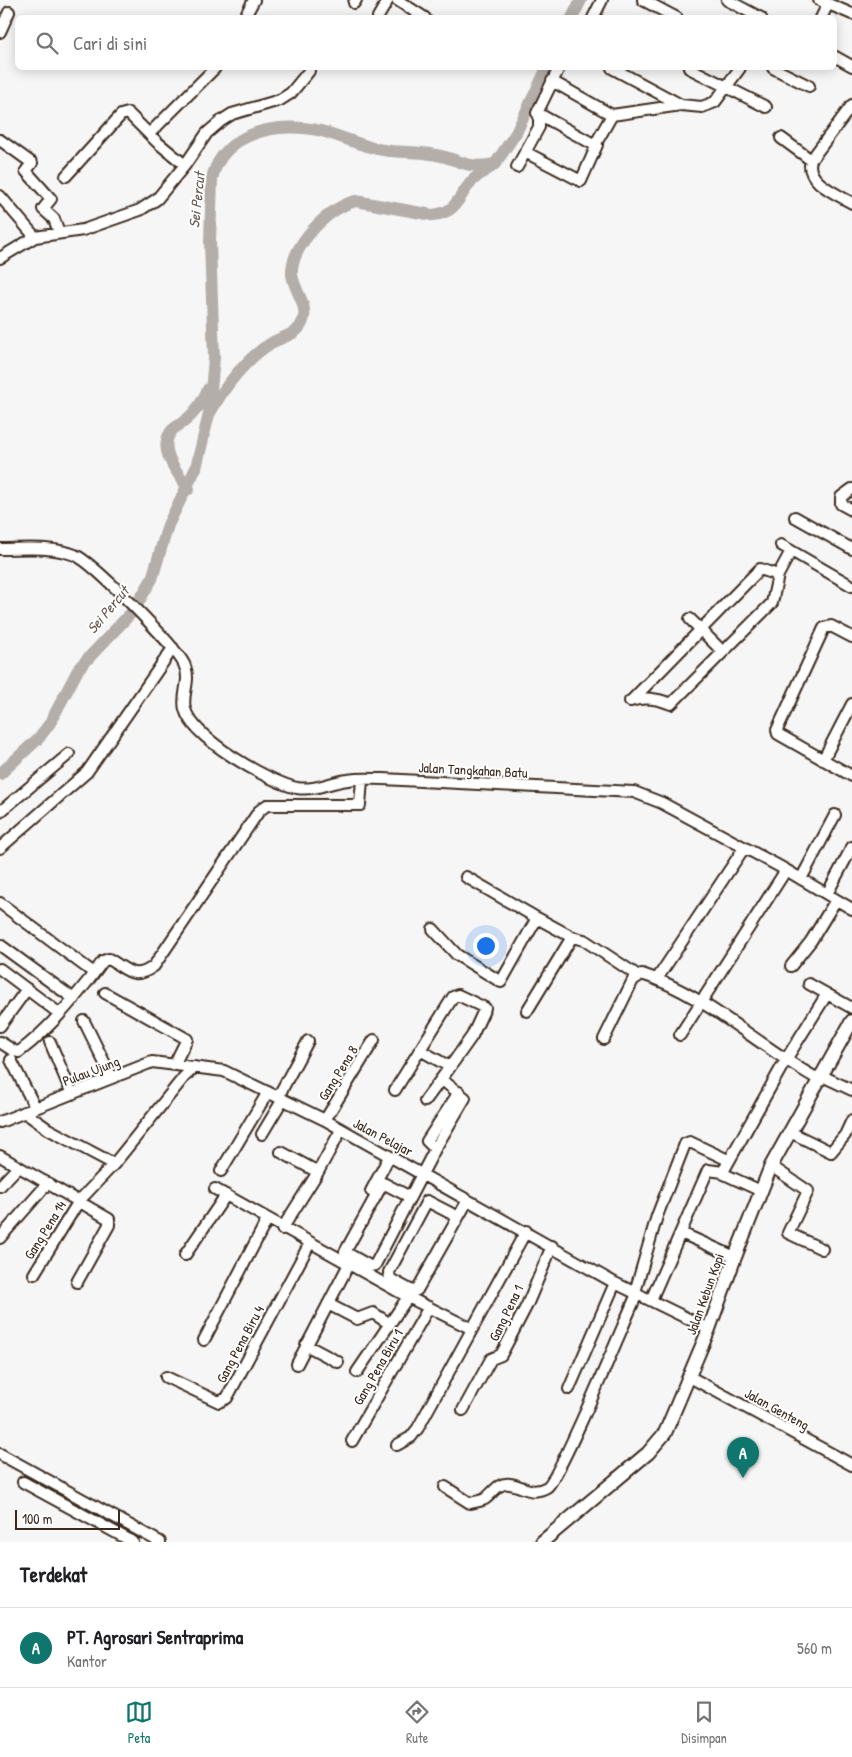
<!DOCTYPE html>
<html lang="id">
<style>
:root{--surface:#fff;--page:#f2f2f2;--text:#202124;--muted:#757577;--line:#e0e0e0;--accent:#0f766e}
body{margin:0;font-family:"Patrick Hand",sans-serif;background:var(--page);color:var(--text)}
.scale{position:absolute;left:15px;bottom:12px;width:105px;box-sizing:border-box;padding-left:5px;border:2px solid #3b2a1e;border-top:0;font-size:14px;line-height:18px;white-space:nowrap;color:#3b2a1e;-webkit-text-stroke:4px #fff;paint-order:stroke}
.you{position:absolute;left:485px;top:945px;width:18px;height:18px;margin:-12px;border:4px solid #fff;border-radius:50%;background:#1a73e8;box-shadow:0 0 0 8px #1a73e833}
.badge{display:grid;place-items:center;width:32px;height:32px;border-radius:50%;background:var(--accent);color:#fff;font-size:16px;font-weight:700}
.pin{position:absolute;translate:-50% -41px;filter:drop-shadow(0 1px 2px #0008)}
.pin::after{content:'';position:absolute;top:26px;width:18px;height:15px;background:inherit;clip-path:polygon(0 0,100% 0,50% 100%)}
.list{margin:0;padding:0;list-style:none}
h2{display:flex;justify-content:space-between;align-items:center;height:65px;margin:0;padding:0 20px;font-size:21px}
h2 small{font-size:16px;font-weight:400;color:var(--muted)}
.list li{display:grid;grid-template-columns:32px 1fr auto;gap:15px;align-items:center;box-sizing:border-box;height:80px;padding:0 20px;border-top:1px solid var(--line)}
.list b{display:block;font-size:19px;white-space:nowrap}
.list p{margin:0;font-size:16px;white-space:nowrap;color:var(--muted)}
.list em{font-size:16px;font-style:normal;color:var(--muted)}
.icon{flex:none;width:28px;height:28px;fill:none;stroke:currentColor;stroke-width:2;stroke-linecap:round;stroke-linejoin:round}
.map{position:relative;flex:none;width:852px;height:1542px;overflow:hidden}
.search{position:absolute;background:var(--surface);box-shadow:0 2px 12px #0003;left:15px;right:15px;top:15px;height:55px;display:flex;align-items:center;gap:12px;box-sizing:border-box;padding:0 18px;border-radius:8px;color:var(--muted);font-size:19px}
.sheet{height:145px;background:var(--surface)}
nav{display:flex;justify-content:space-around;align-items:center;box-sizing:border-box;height:70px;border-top:1px solid var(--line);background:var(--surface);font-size:14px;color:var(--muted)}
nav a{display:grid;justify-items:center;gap:2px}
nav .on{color:var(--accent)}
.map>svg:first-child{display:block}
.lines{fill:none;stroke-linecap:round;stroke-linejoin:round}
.river{stroke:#b4aeaa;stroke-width:12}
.minor-casing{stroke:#3b2a1e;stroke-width:14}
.major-casing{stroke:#3b2a1e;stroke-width:16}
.minor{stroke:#fff;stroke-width:10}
.major{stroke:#fff;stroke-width:12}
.labels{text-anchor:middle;stroke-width:4;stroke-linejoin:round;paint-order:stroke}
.street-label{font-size:14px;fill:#3b2a1e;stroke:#fff}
.water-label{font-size:15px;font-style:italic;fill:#65584f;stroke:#fff}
</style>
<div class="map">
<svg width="852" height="1542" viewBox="0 0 852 1542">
<rect width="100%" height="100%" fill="#f7f6f6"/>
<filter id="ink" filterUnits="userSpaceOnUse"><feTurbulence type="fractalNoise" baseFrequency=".02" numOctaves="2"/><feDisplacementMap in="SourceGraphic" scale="10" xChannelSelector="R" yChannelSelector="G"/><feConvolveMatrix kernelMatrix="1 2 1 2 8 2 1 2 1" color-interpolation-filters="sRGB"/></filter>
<g filter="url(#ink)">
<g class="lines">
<path class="river" d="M 572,18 L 581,0
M 210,413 C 224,387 247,357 273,342 C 284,336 298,335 303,321 C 309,305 293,289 292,274 C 290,246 330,206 356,201 L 432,215 C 458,213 457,197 473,180 C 478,175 486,170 493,166
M 189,489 C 179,475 158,451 170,433 C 173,427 180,425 185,421 C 196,412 203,401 208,389
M 0,774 L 39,738 L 50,723 L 79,668 L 133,611 L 152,579 L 168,525 L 196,468 L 209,414 L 214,358 L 210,242 L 212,179 C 222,131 281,121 321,131 C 342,136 362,147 383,150 C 400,153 419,151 436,155 C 461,159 465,170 495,164 L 516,133 L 547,68"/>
<g class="minor-casing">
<path id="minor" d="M 397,0 L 425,18
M 643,0 L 677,18
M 727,0 L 761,18
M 819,0 L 852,14
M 354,3 L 356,0
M 378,17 L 388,0
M 244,18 L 254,0
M 593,18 L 602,0
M 821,18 L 828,4
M 0,32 L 9,12
M 834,56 L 852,66
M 559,68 L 537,113 L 595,145 L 612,115 L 681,105 L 702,107 L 715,102 L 740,68
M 612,68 L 681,105
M 689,68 L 766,107
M 773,68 L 809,86
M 552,81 L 612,115
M 852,105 L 811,160 C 804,181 837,194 852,203
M 149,134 L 215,68
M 781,138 L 811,160
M 0,140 L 32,163 L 26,171 L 51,199 L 43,209 L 54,219 L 59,232
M 525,152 L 581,181 L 597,145
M 517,167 L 539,127 L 539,116
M 66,176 L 121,115 L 128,113 L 157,142 L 185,165
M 0,196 L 35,237
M 0,258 L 35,237 L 83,230 L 140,210 L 157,199 L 185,165 L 207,133 L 221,121 L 232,114 L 280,100 L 291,93 L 309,71
M 852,489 L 841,497 L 841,504 L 852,510
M 795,517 L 852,549
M 781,545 L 852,586
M 0,549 C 25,549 51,546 75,555 C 94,563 175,646 184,664 C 192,681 181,694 185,709 C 192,738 269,782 297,788 C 315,791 330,782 348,780 C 359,778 371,779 383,779 L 634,792 L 662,803 L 786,870 L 852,909
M 690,619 L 723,652
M 852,637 L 831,626 L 824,628 L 777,730 L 778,734 L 852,776
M 630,701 C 645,697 656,698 671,704 L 772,603 L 778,575 L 791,551
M 631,701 L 760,569 L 778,575
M 823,760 L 852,704
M 0,812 L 69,754
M 0,848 L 87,772 L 173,648
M 466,877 L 537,918 L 572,937 L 584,940 L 637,975
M 801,879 L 835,815
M 827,894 L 852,847
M 0,903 L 94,973
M 433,929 L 457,955 L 501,982 L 537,918
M 0,945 L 74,999
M 791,966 L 811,941 L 836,900
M 0,969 L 60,1014
M 657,979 L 744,848
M 809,984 L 852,1008
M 105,993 L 187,1039 L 174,1065
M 527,1011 L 572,937
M 84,1021 L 112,1078
M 0,1026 L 27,989
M 680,1035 L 786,870
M 604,1039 L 633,980 L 642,974 C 705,994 759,1047 818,1079
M 0,1042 L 14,1051 L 19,1052 C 52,1027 79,994 103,961 L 109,959 C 128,970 134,981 154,966 L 259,811 L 267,805 L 360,805 L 362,780
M 50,1042 L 72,1094
M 420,1050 L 450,1067 L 425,1101
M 11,1060 L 35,1107
M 820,1075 L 852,1090
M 395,1090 L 453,997 L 458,995 L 485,1008 L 472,1036 L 450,1067
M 278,1097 L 308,1041
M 24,1112 L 48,1129 L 114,1164
M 325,1120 L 374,1040
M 0,1122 L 152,1062 L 224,1071 L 325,1120 L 615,1283 L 709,1329
M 790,1132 L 831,1152 L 845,1135 L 852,1120
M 262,1134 L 283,1099
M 435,1149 L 427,1141 L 459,1092
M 281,1152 L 318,1172
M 0,1156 L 109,1219 L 109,1225 L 77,1282
M 771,1166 L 808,1191 L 788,1233 L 822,1249
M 221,1171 L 268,1092
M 0,1186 L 18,1167
M 215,1189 L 408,1297 L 472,1329
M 371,1191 L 389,1157
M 761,1191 L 724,1174 L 724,1170 L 785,1061 L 827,994
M 410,1197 L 383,1183 L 345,1252 L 370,1266 L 375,1265 L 435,1149 L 465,1098 L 441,1079
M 458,1217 L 427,1201 L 389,1272 L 390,1279 L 412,1291 L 417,1290 L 468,1200
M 282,1229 L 318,1172 L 341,1130
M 681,1233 L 735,1257
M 0,1238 L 48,1183
M 185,1255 L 226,1195
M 34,1274 L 79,1201 L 114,1164 L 184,1077 L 195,1067
M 635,1292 L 657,1216 L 685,1144 L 690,1142 L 728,1160
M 651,1300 L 708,1170 L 723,1172
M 328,1304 L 357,1319 L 373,1313 L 390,1324
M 204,1340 L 267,1220
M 306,1345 L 338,1362
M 297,1364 L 349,1264
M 357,1372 L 408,1297
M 166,1377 L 219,1402 L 227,1398 L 310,1243
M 690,1377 L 852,1465
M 569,1389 L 615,1283
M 463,1410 L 491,1359 L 501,1355 L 527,1305 L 552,1246
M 352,1441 L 429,1307
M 397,1445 L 411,1437 L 418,1428 L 526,1231
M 0,1454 L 160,1542
M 23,1482 L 133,1542
M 445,1487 L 470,1503 C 475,1502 481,1501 485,1499 C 493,1493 498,1482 510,1484 C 524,1486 531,1496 547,1487 C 560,1478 625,1320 637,1294"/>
</g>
<g class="major-casing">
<path id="major" d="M 542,1542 L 648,1453 L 665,1433 L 709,1329 L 735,1257 L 771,1166 L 852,1021"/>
</g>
<use href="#minor" class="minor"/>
<use href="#major" class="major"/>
</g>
</g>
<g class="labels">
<g class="street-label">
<text transform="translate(473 770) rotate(3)" y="5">Jalan Tangkahan Batu</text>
<text transform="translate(91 1071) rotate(-21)" y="5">Pulau Ujung</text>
<text transform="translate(338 1073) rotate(-58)" y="5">Gang Pena 8</text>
<text transform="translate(383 1137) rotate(28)" y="5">Jalan Pelajar</text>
<text transform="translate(45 1230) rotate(-58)" y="5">Gang Pena 14</text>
<text transform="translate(705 1294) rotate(-70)" y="5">Jalan Kebun Kopi</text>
<text transform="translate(506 1313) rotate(-64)" y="5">Gang Pena 1</text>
<text transform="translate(240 1344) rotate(-62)" y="5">Gang Pena Biru 4</text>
<text transform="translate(378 1367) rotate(-60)" y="5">Gang Pena Biru 1</text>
<text transform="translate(777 1409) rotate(29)" y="5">Jalan Genteng</text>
</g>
<g class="water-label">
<text transform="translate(197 200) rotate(-84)" y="5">Sei Percut</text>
<text transform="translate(108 610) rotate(-50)" y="5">Sei Percut</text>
</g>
</g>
</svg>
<div class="scale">100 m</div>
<div class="you"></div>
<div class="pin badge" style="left:743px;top:1478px">A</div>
<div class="search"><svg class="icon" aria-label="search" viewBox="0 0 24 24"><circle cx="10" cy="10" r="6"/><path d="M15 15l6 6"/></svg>Cari di sini</div>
</div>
<section class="sheet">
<h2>Terdekat<small></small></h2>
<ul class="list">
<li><span class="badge">A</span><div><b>PT. Agrosari Sentraprima</b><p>Kantor</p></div><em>560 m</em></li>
</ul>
</section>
<nav>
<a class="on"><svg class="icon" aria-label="map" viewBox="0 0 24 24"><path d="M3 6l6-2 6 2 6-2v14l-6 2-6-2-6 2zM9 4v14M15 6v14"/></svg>Peta</a>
<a><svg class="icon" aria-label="directions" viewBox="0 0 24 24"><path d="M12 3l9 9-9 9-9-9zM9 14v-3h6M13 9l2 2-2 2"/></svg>Rute</a>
<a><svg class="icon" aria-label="saved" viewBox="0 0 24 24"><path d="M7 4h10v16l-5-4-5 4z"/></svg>Disimpan</a>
</nav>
